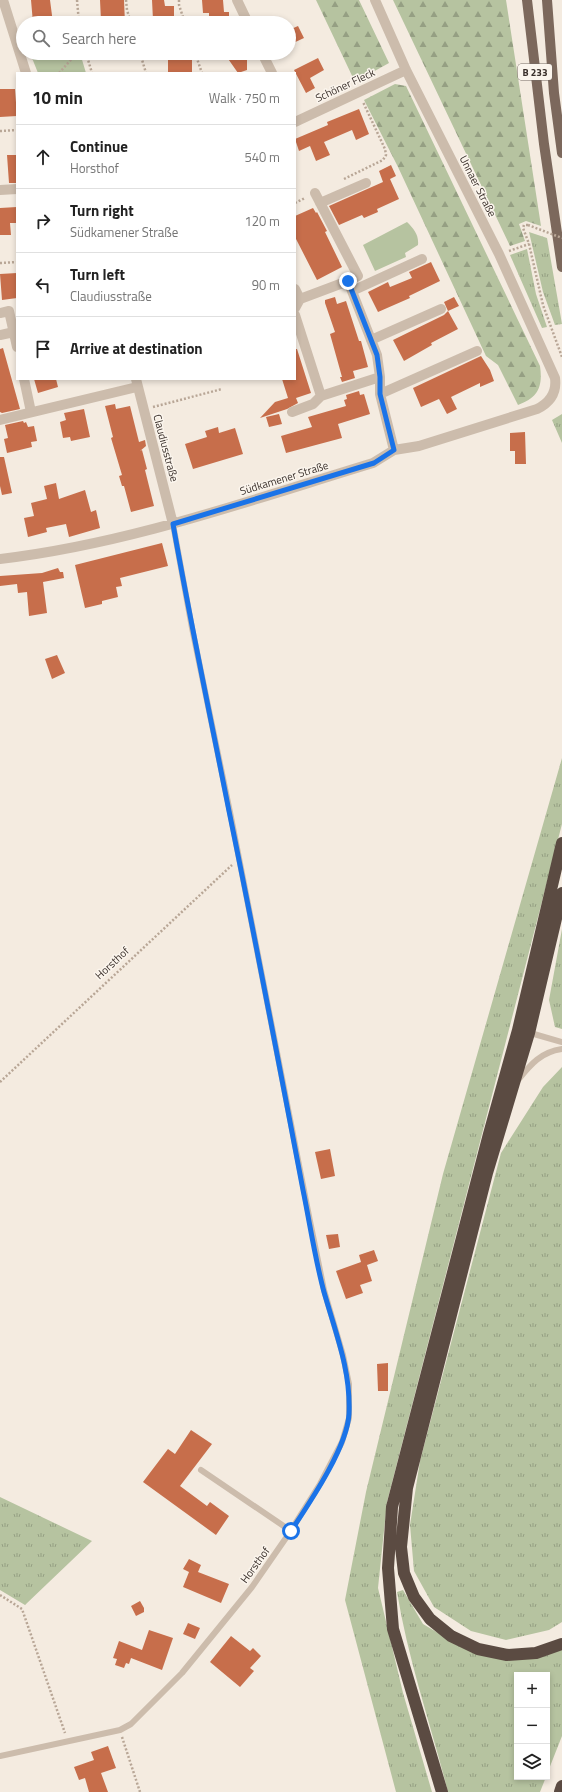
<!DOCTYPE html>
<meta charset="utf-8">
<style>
:root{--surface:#fff;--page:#f6f6f6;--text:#222;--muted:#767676;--line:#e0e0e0}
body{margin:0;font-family:"Titillium Web",sans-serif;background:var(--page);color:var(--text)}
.controls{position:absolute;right:12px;bottom:12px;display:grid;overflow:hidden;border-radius:0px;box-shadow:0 2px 6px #0003}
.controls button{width:36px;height:36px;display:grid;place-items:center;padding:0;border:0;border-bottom:1px solid var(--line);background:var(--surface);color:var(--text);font:20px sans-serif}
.stop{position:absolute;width:12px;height:12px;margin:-9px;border:3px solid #1a73e8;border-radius:50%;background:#fff}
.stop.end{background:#1a73e8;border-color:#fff;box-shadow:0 1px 4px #0008}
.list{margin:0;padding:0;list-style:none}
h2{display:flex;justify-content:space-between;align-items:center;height:52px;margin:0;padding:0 16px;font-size:17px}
h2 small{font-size:13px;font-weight:400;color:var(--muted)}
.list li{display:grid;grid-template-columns:26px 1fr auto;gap:12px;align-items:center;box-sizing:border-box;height:64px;padding:0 16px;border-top:1px solid var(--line)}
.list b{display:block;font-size:15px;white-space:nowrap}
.list p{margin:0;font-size:13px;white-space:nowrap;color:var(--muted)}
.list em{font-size:13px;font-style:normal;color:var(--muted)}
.icon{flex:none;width:22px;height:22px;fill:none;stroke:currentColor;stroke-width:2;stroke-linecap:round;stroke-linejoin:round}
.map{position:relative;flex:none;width:562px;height:1792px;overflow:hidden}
.search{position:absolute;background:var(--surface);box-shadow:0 2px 6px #0003;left:16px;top:16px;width:280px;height:44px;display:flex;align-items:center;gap:10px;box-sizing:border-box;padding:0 14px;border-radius:22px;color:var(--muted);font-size:15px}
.panel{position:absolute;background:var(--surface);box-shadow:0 2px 6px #0003;left:16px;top:72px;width:280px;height:308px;border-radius:0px}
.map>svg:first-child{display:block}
.grass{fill:url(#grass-tufts)}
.forest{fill:url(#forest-firs)}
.park{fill:#b6c3a0}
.building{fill:#c76e4b}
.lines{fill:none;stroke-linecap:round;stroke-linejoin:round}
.path{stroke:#b8a696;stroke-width:2.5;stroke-dasharray:2 2;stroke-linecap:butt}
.lane{stroke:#ccbcac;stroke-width:6}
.street{stroke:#ccbcac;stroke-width:10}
.primary{stroke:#7c685c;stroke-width:10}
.highway{stroke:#5b4b42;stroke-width:12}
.path-bridge{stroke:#b8a696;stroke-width:2.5;stroke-dasharray:2 2;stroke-linecap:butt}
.route{stroke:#1a73e8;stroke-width:5}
.labels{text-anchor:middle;stroke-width:3;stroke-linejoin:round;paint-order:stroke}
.shield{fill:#fbf5ed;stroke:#746b65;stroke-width:1}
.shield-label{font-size:10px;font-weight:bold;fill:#3a302b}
.street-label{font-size:11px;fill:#3a302b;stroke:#fbf5ed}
</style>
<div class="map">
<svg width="562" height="1792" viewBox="0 0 562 1792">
<defs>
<pattern id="grass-tufts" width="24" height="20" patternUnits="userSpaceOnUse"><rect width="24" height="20" fill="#b6c3a0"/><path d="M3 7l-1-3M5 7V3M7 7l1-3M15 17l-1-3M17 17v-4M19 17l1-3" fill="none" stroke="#959f83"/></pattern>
<pattern id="forest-firs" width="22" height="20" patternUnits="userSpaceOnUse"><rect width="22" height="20" fill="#b6c3a0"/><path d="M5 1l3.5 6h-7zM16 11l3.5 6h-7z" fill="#959f83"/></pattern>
</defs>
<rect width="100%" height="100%" fill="#f4ebe0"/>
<path class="grass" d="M 529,232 L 547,238 L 562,324 L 555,325 L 543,292 Z
M 527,249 L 536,294 L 547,327 L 542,328 L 510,255 Z
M 562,414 L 562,443 L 552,420 Z
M 562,758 L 562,824 L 387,1502 L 378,1588 L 403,1693 L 432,1792 L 396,1792 L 345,1600 L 366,1492 L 443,1174 Z
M 562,929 L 562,1029 L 555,1027 L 549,1000 Z
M 562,1067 L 562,1622 L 549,1630 L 506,1640 L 471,1631 L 434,1607 L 414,1571 L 410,1525 L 420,1461 L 501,1153 L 543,1087 Z
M 0,1497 L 92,1541 L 25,1605 L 0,1590 Z
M 403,1590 L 423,1624 L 462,1647 L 508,1659 L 562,1646 L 562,1736 L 547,1774 L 547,1675 L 517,1675 L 517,1777 L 546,1777 L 540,1792 L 448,1792 C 431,1725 408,1660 397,1592 Z"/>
<path class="forest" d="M 316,0 L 359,0 L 389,63 L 355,82 Z
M 393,0 L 506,0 L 541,226 L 526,221 L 519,224 L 525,241 L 510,246 Z
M 395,84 L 406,86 L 540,366 C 543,387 538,398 518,405 L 498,365 L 486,356 L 398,167 L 364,100 Z"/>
<path class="park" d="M 30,53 L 80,53 L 86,73 L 38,73 Z
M 407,222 C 414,229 419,235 418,245 L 405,253 L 406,257 L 375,271 L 363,245 Z"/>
<path class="building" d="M 31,0 L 50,0 L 53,23 L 33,23 Z
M 100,0 L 124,0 L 125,23 L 103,23 L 103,21 L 101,21 Z
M 152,0 L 164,0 L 165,6 L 174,6 L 174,23 L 158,23 L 158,20 L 153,20 Z
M 202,0 L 223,0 L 224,12 L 229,12 L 229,23 L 209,23 L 209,13 L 203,13 Z
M 298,26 L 304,38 L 289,45 L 289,30 Z
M 168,53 L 188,53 L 188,59 L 192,59 L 192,73 L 168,73 Z
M 224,53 L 247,53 L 247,70 L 238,73 Z
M 318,58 L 324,70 L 310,78 L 315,88 L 306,93 L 294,70 Z
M 0,89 L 15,89 L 17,116 L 0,117 Z
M 359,109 L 369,134 L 356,140 L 352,130 L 324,142 L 330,155 L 316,161 L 310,146 L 299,151 L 295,139 L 328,125 L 327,122 Z
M 7,155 L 17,155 L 17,183 L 9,183 Z
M 391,165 L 396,176 L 390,179 L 399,199 L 377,209 L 378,212 L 364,218 L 362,215 L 339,225 L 329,206 L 383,182 L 379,171 Z
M 17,207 L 17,223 L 10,223 L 11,235 L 0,235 L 0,208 Z
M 313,208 L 316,213 L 317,212 L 327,231 L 325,232 L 342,267 L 317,280 L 295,237 L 295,216 Z
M 431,262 L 440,281 L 409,296 L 410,298 L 378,312 L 368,292 L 388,282 L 390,287 L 412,278 L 409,272 Z
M 17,273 L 17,298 L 2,300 L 0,274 Z
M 335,297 L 337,304 L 346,301 L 359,341 L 361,341 L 368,367 L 353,371 L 355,378 L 342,382 L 340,377 L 342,377 L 330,334 L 335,332 L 325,303 L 325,300 Z
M 454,297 L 459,306 L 448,311 L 444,302 Z
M 448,311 L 458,329 L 431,343 L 432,345 L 404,361 L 393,340 L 444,315 Z
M 3,348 L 20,409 L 2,413 L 0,412 L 0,349 Z
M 295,349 L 297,349 L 311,393 L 296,398 L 298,403 L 287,409 L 260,418 L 275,402 L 288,398 L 282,379 L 295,379 Z
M 481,356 L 490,370 L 494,381 L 480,387 L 480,383 L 451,397 L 457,409 L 447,414 L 439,399 L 421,407 L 413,388 Z
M 34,379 L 56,379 L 58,387 L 38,393 Z
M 359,391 L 360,395 L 364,394 L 370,414 L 338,424 L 342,438 L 286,453 L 281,436 L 312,427 L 308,417 L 346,406 L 344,400 L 347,399 L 346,395 Z
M 115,404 L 116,409 L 130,406 L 139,442 L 145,440 L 146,446 L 140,451 L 142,450 L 147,469 L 145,470 L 154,506 L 131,512 L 124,486 L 122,486 L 119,476 L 122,475 L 111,438 L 113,437 L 105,406 Z
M 84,409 L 90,437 L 71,441 L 70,437 L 63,438 L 60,422 L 66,420 L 64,413 Z
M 279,414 L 282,424 L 269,427 L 266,417 Z
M 23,421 L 24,423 L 26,422 L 28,427 L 34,426 L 37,441 L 31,442 L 32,447 L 7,453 L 4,439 L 8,438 L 5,425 Z
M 218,427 L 219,433 L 235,428 L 243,454 L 193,469 L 185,444 L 207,437 L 205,431 Z
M 525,432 L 526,464 L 515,464 L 515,451 L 510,451 L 510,433 Z
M 0,457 L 4,457 L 12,493 L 2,495 L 0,486 Z
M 56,483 L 59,499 L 85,490 L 91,512 L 96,510 L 100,528 L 69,537 L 66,524 L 46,528 L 47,532 L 28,537 L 24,518 L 34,516 L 31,503 L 47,499 L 44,486 Z
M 162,543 L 168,566 L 120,578 L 122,586 L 116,587 L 118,597 L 102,601 L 102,604 L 85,608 L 75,565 Z
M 58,568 L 60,572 L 63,572 L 64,578 L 43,582 L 47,613 L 29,616 L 27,592 L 18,593 L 17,584 L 0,586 L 0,576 L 42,573 Z
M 57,655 L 65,673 L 52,679 L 45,659 Z
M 330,1149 L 335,1176 L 321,1179 L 315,1152 Z
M 338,1234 L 340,1247 L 329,1249 L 326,1235 Z
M 374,1250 L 378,1261 L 367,1265 L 372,1281 L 360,1285 L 363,1293 L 346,1299 L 336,1271 L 361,1262 L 359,1255 Z
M 388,1363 L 388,1391 L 378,1391 L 377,1364 Z
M 191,1430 L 212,1444 L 180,1486 L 207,1506 L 210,1502 L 229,1516 L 216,1535 L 143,1482 L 168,1449 L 175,1454 Z
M 189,1559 L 201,1565 L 198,1572 L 229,1584 L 221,1603 L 183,1587 L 189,1572 L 183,1569 Z
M 140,1601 L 144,1608 L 144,1612 L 136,1616 L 131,1606 Z
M 188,1623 L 200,1628 L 195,1639 L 183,1634 Z
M 149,1630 L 173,1638 L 162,1670 L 131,1658 L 129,1664 L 126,1663 L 124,1668 L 115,1665 L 117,1659 L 113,1658 L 119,1641 L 142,1650 Z
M 231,1636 L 250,1651 L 253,1648 L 261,1656 L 250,1668 L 254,1671 L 240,1687 L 210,1662 Z
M 108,1746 L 116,1768 L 101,1773 L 108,1792 L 89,1792 L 85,1778 L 79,1780 L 74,1767 L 94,1760 L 91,1752 Z"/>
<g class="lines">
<path class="path" d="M 77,0 L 79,23
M 126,0 L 127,10 L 131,23
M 179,0 L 179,5 L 185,23
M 86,53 L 92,73
M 140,53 L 146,73
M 195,53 L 202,73
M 59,73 L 77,53
M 0,131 L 17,130
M 344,179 L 383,160 L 386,155 L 385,149 L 363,102
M 295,203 L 305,198
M 528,225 L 524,225 L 523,228 L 529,244 L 543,305 L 562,357
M 509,251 L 529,244
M 0,263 L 17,262
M 153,407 L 222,389
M 0,1082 L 232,865
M 0,1595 L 22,1609 L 65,1733
M 122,1737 L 140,1792"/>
<path class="lane" d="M 527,1032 L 562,1042
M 518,1080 C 531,1064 541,1052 562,1049
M 201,1470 L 291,1531
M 0,1756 L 120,1730 L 131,1724 L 182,1673 L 252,1587 L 288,1535 L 320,1484 L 342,1442 L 349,1418 L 349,1384 L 343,1355 L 324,1290 L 310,1221 L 230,812 L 192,628 L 173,524"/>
<path class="street" d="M 3,0 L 26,73
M 237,0 L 248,23
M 262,53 L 272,73
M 295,122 L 406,70
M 0,190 L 17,189
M 315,193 L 358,276 L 348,281
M 320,203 L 366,183
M 295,289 L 300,299
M 352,291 L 422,259
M 295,308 L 300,299 L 348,281 L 377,355 L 380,377 L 380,394 L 394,450
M 0,313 L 9,311 L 17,347
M 0,335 L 14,332
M 371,340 L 441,309
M 24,379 L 31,412
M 136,379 L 173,524
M 380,394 L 477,351
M 321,396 L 380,377
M 292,412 L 313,404 L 321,396 L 295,315
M 0,420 L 137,387
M 0,559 C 128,544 251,500 373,463 L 394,450 L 419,446 L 537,409 C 549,403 557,393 555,378 L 499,254 L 406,70 L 375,0"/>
<path class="primary" d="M 527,0 L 544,144 L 562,267
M 547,0 L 554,93 L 562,153"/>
<path class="highway" d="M 562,893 L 529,1033 L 487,1173 L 407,1488 L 401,1547 L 404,1573 L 414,1597 L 430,1619 L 451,1636 L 478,1649 L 507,1655 L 536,1653 L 562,1644
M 442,1792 L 393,1629 L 388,1568 L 392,1507 L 489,1134 L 518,1030 L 562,843
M 560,1792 L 562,1786"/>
<path class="path-bridge" d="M 528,225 L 562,238"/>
</g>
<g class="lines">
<path class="route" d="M 291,1531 C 310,1502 347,1448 349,1414 C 351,1371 336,1334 324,1292 C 315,1259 310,1224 303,1190 C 279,1064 255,937 229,811 C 210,715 190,620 173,524 L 374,463 L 394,450 L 380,394 L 380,377 L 377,355 L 348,281"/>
</g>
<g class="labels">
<rect class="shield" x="518" y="64" width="34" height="16" rx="3"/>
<g class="shield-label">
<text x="535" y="76">B 233</text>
</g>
<g class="street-label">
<text transform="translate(345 85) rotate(-25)" y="4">Schöner Fleck</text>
<text transform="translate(478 186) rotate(63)" y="4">Unnaer Straße</text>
<text transform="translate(166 448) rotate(75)" y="4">Claudiusstraße</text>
<text transform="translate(284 478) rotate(-17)" y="4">Südkamener Straße</text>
<text transform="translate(112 963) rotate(-43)" y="4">Horsthof</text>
<text transform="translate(255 1565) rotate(-54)" y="4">Horsthof</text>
</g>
</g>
</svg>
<div class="controls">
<button>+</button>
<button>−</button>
<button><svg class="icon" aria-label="layers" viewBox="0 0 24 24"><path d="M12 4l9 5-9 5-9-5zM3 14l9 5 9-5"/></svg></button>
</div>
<div class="stop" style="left:291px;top:1531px"></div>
<div class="stop end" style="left:348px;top:281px"></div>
<div class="search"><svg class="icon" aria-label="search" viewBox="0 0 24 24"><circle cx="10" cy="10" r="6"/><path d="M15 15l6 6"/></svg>Search here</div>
<section class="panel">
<h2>10 min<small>Walk · 750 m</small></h2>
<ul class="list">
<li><svg class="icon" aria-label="ahead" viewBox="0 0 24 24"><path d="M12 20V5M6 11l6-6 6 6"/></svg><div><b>Continue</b><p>Horsthof</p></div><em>540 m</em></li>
<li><svg class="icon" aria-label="right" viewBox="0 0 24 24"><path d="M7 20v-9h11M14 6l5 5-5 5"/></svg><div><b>Turn right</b><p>Südkamener Straße</p></div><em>120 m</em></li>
<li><svg class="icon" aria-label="left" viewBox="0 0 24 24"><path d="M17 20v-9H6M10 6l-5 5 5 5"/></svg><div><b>Turn left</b><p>Claudiusstraße</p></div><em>90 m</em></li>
<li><svg class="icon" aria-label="arrive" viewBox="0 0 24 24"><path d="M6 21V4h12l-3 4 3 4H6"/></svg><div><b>Arrive at destination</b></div></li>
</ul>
</section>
</div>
